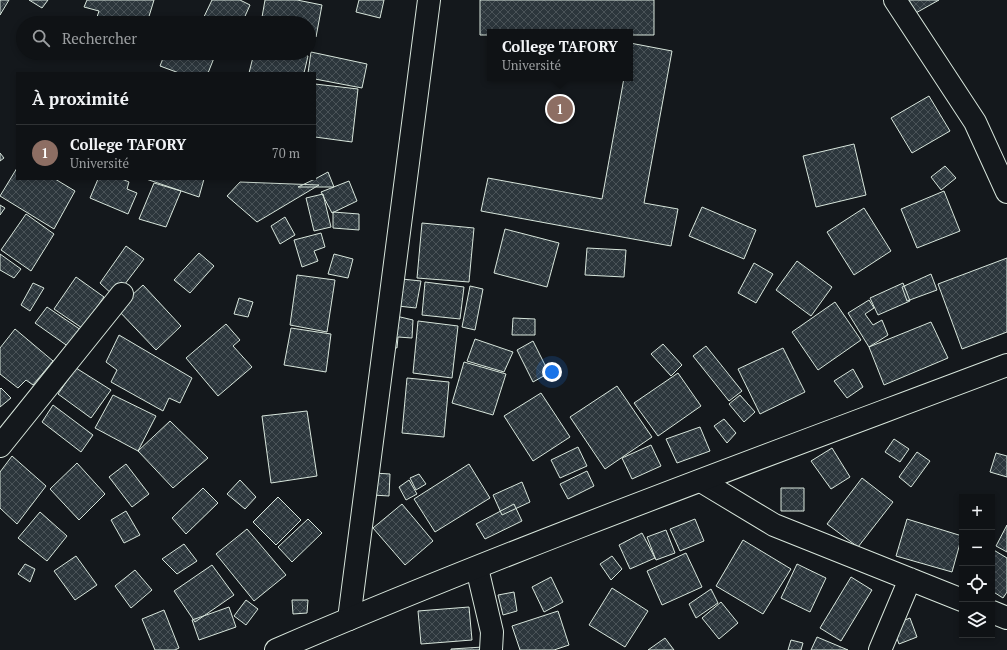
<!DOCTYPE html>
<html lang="fr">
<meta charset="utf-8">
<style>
:root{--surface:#0f1215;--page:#181b1e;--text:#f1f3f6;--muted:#9b9ea0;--line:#2f3234;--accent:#ffb74d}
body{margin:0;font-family:"PT Serif",serif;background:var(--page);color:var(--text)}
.controls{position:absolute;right:12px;bottom:12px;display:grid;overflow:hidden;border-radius:0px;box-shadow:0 2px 6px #0003}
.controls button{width:36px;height:36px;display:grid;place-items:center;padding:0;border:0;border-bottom:1px solid var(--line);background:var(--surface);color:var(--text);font:20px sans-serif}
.you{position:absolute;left:552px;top:372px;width:14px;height:14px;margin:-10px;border:3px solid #fff;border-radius:50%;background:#1a73e8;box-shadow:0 0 0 6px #1a73e833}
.badge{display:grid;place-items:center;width:26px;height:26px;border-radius:50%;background:var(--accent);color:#fff;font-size:13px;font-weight:700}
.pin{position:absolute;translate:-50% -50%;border:2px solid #fff;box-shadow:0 1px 4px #0006}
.popup{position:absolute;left:487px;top:29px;width:146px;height:52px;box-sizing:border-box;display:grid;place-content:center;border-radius:0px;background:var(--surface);filter:drop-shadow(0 1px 3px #0005);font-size:13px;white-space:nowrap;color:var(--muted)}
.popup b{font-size:15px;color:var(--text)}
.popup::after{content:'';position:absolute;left:50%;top:100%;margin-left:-8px;border:8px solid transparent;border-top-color:var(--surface)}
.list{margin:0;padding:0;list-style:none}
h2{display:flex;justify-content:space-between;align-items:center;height:52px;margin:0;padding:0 16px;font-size:17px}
h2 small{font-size:13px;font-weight:400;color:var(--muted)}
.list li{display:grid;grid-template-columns:26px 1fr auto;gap:12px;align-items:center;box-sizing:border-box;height:56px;padding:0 16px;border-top:1px solid var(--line)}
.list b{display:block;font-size:15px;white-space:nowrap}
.list p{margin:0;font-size:13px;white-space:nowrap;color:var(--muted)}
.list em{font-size:13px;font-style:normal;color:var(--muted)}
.icon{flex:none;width:22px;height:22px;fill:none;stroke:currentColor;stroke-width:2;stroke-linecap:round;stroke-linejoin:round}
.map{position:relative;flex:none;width:1007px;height:650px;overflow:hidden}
.search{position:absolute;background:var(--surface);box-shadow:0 2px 6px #0003;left:16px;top:16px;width:300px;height:44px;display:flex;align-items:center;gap:10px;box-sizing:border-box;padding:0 14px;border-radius:22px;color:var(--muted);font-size:15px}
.panel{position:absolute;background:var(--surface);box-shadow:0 2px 6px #0003;left:16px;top:72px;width:300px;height:108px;border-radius:0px}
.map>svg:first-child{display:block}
.building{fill:url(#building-cross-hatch);stroke:#d8e6dc}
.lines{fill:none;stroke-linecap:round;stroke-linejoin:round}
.minor-casing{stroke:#d8e6dc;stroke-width:24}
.major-casing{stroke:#d8e6dc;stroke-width:24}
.minor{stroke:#14181c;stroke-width:22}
.major{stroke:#14181c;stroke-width:22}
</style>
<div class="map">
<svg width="1007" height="650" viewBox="0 0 1007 650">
<defs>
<pattern id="building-cross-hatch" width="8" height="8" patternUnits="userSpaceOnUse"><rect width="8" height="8" fill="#2c363c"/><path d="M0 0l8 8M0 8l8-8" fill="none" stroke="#4a5358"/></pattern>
</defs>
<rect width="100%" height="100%" fill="#14181c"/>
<path class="building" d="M 0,0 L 9,0 L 0,15 Z
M 29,0 L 48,0 L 42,8 Z
M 87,0 L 154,0 L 147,23 L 131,23 L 116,18 L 113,23 L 95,23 L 99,11 L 84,7 Z
M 212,0 L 240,0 L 250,5 L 242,23 L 201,23 Z
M 265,0 L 297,0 L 322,5 L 316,37 L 309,36 L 309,23 L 261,23 Z
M 359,0 L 384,0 L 380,18 L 356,12 Z
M 480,0 L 654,0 L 654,35 L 630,35 L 630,32 L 490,32 L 490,35 L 480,35 Z
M 906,0 L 939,0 L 914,14 Z
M 630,43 L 672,51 L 644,203 L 678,209 L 671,246 L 481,211 L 488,178 L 602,199 L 624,78 L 630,78 Z
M 311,52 L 367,64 L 362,88 L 315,79 L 315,73 L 308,73 Z
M 165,53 L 216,53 L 208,73 L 179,73 L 160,66 Z
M 254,53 L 296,53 L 308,56 L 304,73 L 249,73 Z
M 315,84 L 358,89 L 352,142 L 315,137 Z
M 929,96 L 950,131 L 912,153 L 891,118 Z
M 854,144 L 866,195 L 816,207 L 803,156 Z
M 0,153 L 4,158 L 0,161 Z
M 945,166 L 956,178 L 941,190 L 931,177 Z
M 17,168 L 17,179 L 55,179 L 75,191 L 54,229 L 0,196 Z
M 328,172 L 334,187 L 298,187 L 315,179 Z
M 98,179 L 122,179 L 129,182 L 127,189 L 137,193 L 128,214 L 90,198 Z
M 146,179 L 204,179 L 199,197 Z
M 349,181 L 357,201 L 332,213 L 321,192 Z
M 240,182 L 319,185 L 257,222 L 227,196 Z
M 154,183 L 181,191 L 166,227 L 139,219 Z
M 944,191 L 960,231 L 917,248 L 901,209 Z
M 323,194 L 331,227 L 314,231 L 306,198 Z
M 0,205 L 5,208 L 0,215 Z
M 702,207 L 756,230 L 744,259 L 689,236 Z
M 864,208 L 891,251 L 854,275 L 827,232 Z
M 333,212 L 359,214 L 359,230 L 333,228 Z
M 26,214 L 54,234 L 31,271 L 1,250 Z
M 285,217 L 295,235 L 280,244 L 271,226 Z
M 422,223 L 474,228 L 469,282 L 417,278 Z
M 505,229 L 559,243 L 547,287 L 494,273 Z
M 321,233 L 325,247 L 314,251 L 318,261 L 302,267 L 294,240 Z
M 126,246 L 144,259 L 115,297 L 100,283 Z
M 587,248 L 626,250 L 624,277 L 585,275 Z
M 199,253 L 214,266 L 190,293 L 174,280 Z
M 0,254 L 21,269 L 14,278 L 0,270 Z
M 334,254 L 353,259 L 348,278 L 328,274 Z
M 1007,258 L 1007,332 L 962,349 L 938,284 Z
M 797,261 L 832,287 L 811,316 L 776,290 Z
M 754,263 L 773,274 L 756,303 L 738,293 Z
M 931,274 L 937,290 L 907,301 L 902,287 Z
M 297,275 L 335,280 L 327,332 L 290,325 Z
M 76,277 L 104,297 L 82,328 L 54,309 Z
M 402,279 L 421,281 L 416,308 L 398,306 Z
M 425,282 L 464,287 L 460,319 L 422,315 Z
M 33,283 L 44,288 L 30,311 L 21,305 Z
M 903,283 L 910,301 L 878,315 L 870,298 Z
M 143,285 L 181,326 L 156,350 L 117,309 Z
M 470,286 L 483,289 L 475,330 L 462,327 Z
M 239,298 L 253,302 L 248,317 L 234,314 Z
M 869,300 L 874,308 L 865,314 L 873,325 L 882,320 L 888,335 L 869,347 L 848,313 Z
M 835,302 L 861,340 L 818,370 L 792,332 Z
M 47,307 L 81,330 L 69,347 L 35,323 Z
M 396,316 L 413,320 L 412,338 L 398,337 L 397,348 L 392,347 Z
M 513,318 L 535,319 L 535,335 L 512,335 Z
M 418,321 L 458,326 L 452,378 L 413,373 Z
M 931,322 L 948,358 L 884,385 L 869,347 Z
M 226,324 L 240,340 L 233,346 L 252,367 L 218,396 L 186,358 Z
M 291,328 L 331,334 L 326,372 L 284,365 Z
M 15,329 L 53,361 L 33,385 L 26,380 L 18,388 L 0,374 L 0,348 Z
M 119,335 L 192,378 L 180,403 L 169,398 L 163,411 L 111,382 L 117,370 L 106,362 Z
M 475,339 L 513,352 L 504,372 L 467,361 Z
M 533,341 L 549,373 L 533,382 L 517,350 Z
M 663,344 L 682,365 L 671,376 L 651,354 Z
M 706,346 L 742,391 L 729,401 L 693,356 Z
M 783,348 L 805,392 L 760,414 L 738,369 Z
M 464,362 L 506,374 L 493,415 L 452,403 Z
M 76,368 L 111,390 L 91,418 L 58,394 Z
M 853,369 L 863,387 L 847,398 L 834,381 Z
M 678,373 L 701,406 L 658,436 L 634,403 Z
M 407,378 L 449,382 L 444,437 L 402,433 Z
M 617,386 L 652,437 L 605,469 L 570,417 Z
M 1,388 L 11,398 L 0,407 L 0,389 Z
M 541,393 L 570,437 L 533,461 L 504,416 Z
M 113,395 L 156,416 L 138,451 L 95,428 Z
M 740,395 L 755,412 L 744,422 L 729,404 Z
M 53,405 L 93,435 L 81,452 L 42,422 Z
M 307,411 L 317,476 L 271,483 L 262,416 Z
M 724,419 L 736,433 L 727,443 L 714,426 Z
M 170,421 L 208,458 L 173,488 L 138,451 Z
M 700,427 L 710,451 L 677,463 L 666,439 Z
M 894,439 L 909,449 L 900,462 L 885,452 Z
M 651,445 L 661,466 L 632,479 L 622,458 Z
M 578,447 L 587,466 L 560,478 L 551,460 Z
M 832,448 L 850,477 L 831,489 L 811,461 Z
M 917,452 L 930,461 L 911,487 L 899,477 Z
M 996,453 L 1007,456 L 1007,477 L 990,472 Z
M 12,456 L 46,486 L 17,524 L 0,508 L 0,472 Z
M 77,463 L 105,494 L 79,520 L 50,489 Z
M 126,464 L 149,494 L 132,507 L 109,477 Z
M 469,464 L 490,498 L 435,532 L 414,499 Z
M 587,471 L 594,486 L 568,499 L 560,484 Z
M 374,473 L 390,474 L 389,496 L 373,495 Z
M 419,474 L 426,484 L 416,490 L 410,478 Z
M 862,478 L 893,502 L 858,547 L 827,524 Z
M 240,480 L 256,497 L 245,509 L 227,494 Z
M 409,480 L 417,494 L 406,500 L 399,487 Z
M 522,482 L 530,502 L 502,515 L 493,495 Z
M 203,488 L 218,503 L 186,534 L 172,518 Z
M 781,488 L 804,488 L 804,511 L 781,511 Z
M 278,497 L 301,520 L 276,545 L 253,522 Z
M 402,504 L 433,541 L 405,565 L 373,528 Z
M 514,504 L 522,521 L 485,539 L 476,524 Z
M 126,511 L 140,535 L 124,543 L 111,520 Z
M 40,512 L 67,536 L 47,561 L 18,538 Z
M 308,519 L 322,533 L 292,562 L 278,547 Z
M 695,519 L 704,541 L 680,551 L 670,529 Z
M 907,519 L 962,536 L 952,572 L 896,556 Z
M 1007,525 L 1007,552 L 996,546 Z
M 247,529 L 286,575 L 254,601 L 216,554 Z
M 666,530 L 675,553 L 656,560 L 647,537 Z
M 642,533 L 655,558 L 630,569 L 619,545 Z
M 743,540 L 791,569 L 763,614 L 716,586 Z
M 184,544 L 197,561 L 177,574 L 162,559 Z
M 992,549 L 1007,558 L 1007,592 L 1003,598 L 992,591 Z
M 686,553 L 702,587 L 662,605 L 647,571 Z
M 76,556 L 97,585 L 75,600 L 54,571 Z
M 612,556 L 622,569 L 611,580 L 600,564 Z
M 25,564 L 35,569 L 30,582 L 18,574 Z
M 797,564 L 826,578 L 810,612 L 781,598 Z
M 212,565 L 234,595 L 195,622 L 174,591 Z
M 135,570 L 152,590 L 131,608 L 115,586 Z
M 551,577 L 563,602 L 544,612 L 532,587 Z
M 851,577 L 872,590 L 841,641 L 820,628 Z
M 612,588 L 648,611 L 625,647 L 589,625 Z
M 711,589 L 718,603 L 696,618 L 689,604 Z
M 514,592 L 517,611 L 503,615 L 498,595 Z
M 246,600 L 258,609 L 246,625 L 234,616 Z
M 292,600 L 308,600 L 307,613 L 293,614 Z
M 721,602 L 738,623 L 719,639 L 702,618 Z
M 229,607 L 236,627 L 199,640 L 192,620 Z
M 469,607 L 472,640 L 421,644 L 418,611 Z
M 164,610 L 179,648 L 175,650 L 155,650 L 142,619 Z
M 558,611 L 569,645 L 554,650 L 520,650 L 512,626 Z
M 910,618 L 917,637 L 899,644 L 892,625 Z
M 817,637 L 848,650 L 811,650 Z
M 665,638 L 674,650 L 648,650 Z
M 791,640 L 803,643 L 801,650 L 788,650 Z
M 483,647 L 484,650 L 451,650 L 451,649 Z"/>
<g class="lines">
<g class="minor-casing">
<path id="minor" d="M 895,0 L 975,122 L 1007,192
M 0,446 L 122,294
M 701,481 L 774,525 L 962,600
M 477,568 L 492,632 L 491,650
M 992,612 L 1007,618
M 349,619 L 429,0
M 880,650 L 910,579"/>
</g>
<g class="major-casing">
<path id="major" d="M 276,650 C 516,547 763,457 1007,365"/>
</g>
<use href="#minor" class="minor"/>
<use href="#major" class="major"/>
</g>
</svg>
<div class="controls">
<button>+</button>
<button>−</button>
<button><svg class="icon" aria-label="locate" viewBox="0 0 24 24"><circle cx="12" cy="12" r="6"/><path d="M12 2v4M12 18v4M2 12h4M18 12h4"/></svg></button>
<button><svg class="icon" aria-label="layers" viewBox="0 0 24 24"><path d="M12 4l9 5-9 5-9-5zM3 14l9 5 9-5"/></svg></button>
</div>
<div class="you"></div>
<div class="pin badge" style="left:560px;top:109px;background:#8d6e63">1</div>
<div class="popup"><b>College TAFORY</b>Université</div>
<div class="search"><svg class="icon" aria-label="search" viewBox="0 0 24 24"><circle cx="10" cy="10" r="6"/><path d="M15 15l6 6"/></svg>Rechercher</div>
<section class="panel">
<h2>À proximité<small></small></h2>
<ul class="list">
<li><span class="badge" style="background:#8d6e63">1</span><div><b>College TAFORY</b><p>Université</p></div><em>70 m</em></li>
</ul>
</section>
</div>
